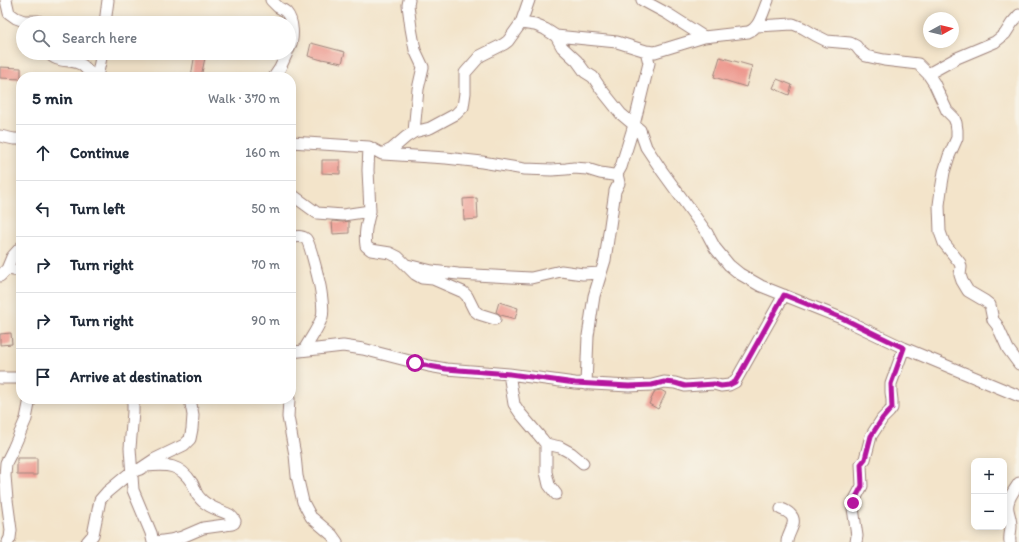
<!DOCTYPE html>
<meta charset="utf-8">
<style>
:root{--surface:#fff;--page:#f2f2f3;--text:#1f2937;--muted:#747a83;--line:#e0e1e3}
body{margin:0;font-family:Itim,sans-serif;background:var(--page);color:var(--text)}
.controls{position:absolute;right:12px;bottom:12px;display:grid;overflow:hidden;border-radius:8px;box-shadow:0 2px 10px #0003}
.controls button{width:36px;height:36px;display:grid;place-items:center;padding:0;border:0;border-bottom:1px solid var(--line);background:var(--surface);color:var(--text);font:20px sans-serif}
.compass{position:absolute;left:923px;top:12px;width:36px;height:36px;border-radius:50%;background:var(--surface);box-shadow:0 2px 10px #0003;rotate:82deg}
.stop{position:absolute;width:12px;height:12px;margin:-9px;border:3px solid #b5179e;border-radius:50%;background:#fff}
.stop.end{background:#b5179e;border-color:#fff;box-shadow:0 1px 4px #0008}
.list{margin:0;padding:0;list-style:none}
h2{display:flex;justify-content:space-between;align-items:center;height:52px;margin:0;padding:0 16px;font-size:17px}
h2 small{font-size:13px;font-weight:400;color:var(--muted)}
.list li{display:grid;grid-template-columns:26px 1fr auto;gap:12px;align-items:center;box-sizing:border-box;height:56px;padding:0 16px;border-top:1px solid var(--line)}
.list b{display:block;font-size:15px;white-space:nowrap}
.list em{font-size:13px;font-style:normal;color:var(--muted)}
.icon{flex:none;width:22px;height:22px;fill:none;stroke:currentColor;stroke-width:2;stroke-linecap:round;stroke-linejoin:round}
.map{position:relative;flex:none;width:1019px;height:542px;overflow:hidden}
.search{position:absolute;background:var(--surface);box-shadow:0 2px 10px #0003;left:16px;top:16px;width:280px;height:44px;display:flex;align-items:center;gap:10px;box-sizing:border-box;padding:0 14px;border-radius:22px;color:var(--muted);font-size:15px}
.panel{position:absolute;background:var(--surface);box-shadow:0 2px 10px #0003;left:16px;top:72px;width:280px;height:332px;border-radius:16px}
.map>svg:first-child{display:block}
.building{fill:#ed958b}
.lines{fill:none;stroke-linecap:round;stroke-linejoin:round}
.minor-casing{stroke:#9e827a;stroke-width:13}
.minor{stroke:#fff;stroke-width:11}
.route{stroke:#b5179e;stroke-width:5}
</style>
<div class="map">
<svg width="1019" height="542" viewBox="0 0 1019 542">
<rect width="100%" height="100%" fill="#f7f3e8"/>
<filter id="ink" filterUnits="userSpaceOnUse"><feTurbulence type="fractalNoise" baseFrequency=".025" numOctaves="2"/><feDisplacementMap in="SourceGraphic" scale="8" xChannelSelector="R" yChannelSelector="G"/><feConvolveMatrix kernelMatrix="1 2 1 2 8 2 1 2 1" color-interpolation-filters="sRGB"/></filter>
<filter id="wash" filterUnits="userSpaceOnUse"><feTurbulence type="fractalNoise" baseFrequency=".012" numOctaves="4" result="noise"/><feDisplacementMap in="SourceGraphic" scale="16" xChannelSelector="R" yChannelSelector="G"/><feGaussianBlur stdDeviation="0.9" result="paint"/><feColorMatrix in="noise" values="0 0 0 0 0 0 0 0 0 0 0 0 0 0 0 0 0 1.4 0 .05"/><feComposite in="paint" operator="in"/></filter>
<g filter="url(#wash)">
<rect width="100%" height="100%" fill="#f3e4ca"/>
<g id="blocks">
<path class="building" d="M 311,43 L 345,52 L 342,63 L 322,59 L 322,60 L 308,56 Z
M 195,53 L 206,53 L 201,77 L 191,77 Z
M 720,57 L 752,66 L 746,87 L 714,77 Z
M 0,67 L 21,68 L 21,79 L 0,78 Z
M 777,79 L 792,85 L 789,95 L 773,88 Z
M 322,160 L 340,160 L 340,174 L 322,173 Z
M 477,198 L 478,219 L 464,220 L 463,199 Z
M 332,221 L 343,222 L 349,221 L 349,233 L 333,234 Z
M 499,302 L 518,308 L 515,319 L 501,315 L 496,312 Z
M 11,333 L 12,344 L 0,345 L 0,334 Z
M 661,390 L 666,393 L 658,409 L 649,404 L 655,391 Z
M 17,458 L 37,458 L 37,475 L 17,475 Z"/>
</g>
</g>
<g filter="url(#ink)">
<use href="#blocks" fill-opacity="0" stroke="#9e827a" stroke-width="1"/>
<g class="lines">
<g class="minor-casing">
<path id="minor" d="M 6,0 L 9,13 L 16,18 L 24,21 L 38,21 L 43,23
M 271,0 C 273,2 276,5 278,7 C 281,9 284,10 286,12 C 294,21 294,39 289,49
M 409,0 L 408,5 L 411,28 L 415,50 L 423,67 L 418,89 L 414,132
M 642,0 L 668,14 L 704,37
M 105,23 L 108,0
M 521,23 L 535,25 L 545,29 L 556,36 L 562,47 L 577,61 L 585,72 L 593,77 L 601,89 L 621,114 L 640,130 L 646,147 L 662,171 L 707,233 L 715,248 L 729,265 L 740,274 L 761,286 L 841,318 L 904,348 L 1019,396
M 757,26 L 793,24 L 803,28 L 815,35 L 827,41 L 850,43 L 856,46 L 860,51 L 866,56 L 884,60 L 918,64 L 928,74 L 934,83 L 947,111 L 954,118 L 956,123 L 957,130 L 957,138 L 949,156 L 944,172 L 941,190 L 939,205 L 940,232 L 944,243 L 960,263 L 961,267 L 960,275 L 962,281 L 968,291 L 985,301 L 990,305 L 993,320 L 997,325 L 1008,349 L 1019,364
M 556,36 L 617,42 L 646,51 L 649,63 L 634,125 L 621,167 L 617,174
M 646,51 L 655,52 L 704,37 L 748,32 C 760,28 763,11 768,0
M 49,53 C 57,64 72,58 82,65 C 86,68 90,73 93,77
M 928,74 L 957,58 L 995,42 L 1005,34 L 1012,23 L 1019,15
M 97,77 L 102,53
M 274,77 L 280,68 L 287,53
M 0,136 L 14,139 L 21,139
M 291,142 L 369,147
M 383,154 L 446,158 L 482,162 L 524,169 L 552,170 L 566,169 L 574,168 L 587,169 L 600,173 L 613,175 L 617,174
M 291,194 L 317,213 L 343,215 L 370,211 L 368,170 L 369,147 L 382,154 L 392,149 L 406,137 L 414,132 L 430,128 L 456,114 L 463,107 L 465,93 L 465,73 L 480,56 L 504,44 L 508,41 L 521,23 L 529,0
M 370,211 C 367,223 364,233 366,246 L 371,250 L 390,253 L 398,257 L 415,274 L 422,278 L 433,279 L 463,292 L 467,296 L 474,310 L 479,314 L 495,319
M 291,237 C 296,237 302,235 306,239 C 310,243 320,284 321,292 C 322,300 324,309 322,317 C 318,329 310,339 304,350
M 407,265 L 432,271 L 458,274 L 511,277 L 531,278 L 561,271 L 583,274 L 601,273
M 7,269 L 21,271
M 0,276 L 7,269 L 12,257 L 21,247
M 291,352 L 343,346 L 363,349 L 429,366 L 446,369 L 509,374 L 575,383 L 629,386 L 652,385 L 664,382 L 675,383 L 685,386 L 714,384 L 721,386 L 729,385 L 735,382 L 784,295
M 509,374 L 514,404 L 520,413 L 542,439 L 546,444 L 546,472 L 549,485 L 556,494
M 0,378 L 21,378
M 586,384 L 588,336 L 594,296 L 605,260 L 615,191 L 619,183 L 617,174
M 133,399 L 133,412 L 130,448 L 133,490 L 151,533 L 153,542
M 289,399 L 288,417 L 295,455 L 297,476 L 303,502 L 311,517 L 332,535 L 337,542
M 546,444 L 560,447 L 571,453 L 583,463
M 146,466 C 167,464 180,464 192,483 C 195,487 195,493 199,497 C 206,507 220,510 230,515 L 233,518 L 235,521 L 234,523 L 232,524 L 203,528 L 182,537 L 170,540 L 156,542
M 781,509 C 784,510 788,512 790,514 C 799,522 787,533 787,542
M 8,542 L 10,538 L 11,530 L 7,500 L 5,476 L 6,463 L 13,449 L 26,419 L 30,399
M 87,542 L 93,535 L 100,500 L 107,492 L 131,472 L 140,469 L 155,459 L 184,445 L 190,439 L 192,429 L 193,415 L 190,399
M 856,542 L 857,536 L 853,508 L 853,503 L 862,486 L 861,464 L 865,459 L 871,436 L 882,419 L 889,412 L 892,408 L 892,400 L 891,392 L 891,384 L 904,348
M 1010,542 C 1009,536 1011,531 1011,526 C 1011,520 1009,515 1008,510 C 1006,500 1014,491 1019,483"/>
</g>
<use href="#minor" class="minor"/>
</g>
</g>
<g class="lines" filter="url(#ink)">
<path class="route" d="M 415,363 L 429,366 L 446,369 L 510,374 L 575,383 L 629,386 L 652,385 L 664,382 L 675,383 L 685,386 L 714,384 L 721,386 L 729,385 L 735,382 L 741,372 L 784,295 L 842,318 L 904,348 L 891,384 L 892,408 L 888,412 L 882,419 L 871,436 L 865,459 L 861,464 L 862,486 L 853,503"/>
</g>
</svg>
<div class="controls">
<button>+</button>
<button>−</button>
</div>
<svg class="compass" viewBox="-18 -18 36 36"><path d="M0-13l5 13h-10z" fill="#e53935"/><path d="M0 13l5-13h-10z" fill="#747a83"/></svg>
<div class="stop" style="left:415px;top:363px"></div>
<div class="stop end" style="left:853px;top:503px"></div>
<div class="search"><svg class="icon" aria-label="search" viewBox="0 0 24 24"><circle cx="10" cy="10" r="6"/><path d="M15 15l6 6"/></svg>Search here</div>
<section class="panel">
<h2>5 min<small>Walk · 370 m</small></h2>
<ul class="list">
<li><svg class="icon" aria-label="ahead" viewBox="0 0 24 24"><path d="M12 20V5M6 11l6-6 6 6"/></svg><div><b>Continue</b></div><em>160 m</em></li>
<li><svg class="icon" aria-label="left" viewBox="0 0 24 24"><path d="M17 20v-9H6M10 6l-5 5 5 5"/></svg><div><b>Turn left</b></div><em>50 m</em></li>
<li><svg class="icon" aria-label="right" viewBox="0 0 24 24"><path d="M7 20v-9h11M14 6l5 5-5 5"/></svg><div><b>Turn right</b></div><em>70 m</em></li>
<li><svg class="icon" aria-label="right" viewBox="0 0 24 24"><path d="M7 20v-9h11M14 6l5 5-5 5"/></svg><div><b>Turn right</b></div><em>90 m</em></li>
<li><svg class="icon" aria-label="arrive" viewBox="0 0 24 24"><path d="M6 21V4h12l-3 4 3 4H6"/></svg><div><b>Arrive at destination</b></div></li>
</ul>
</section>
</div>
